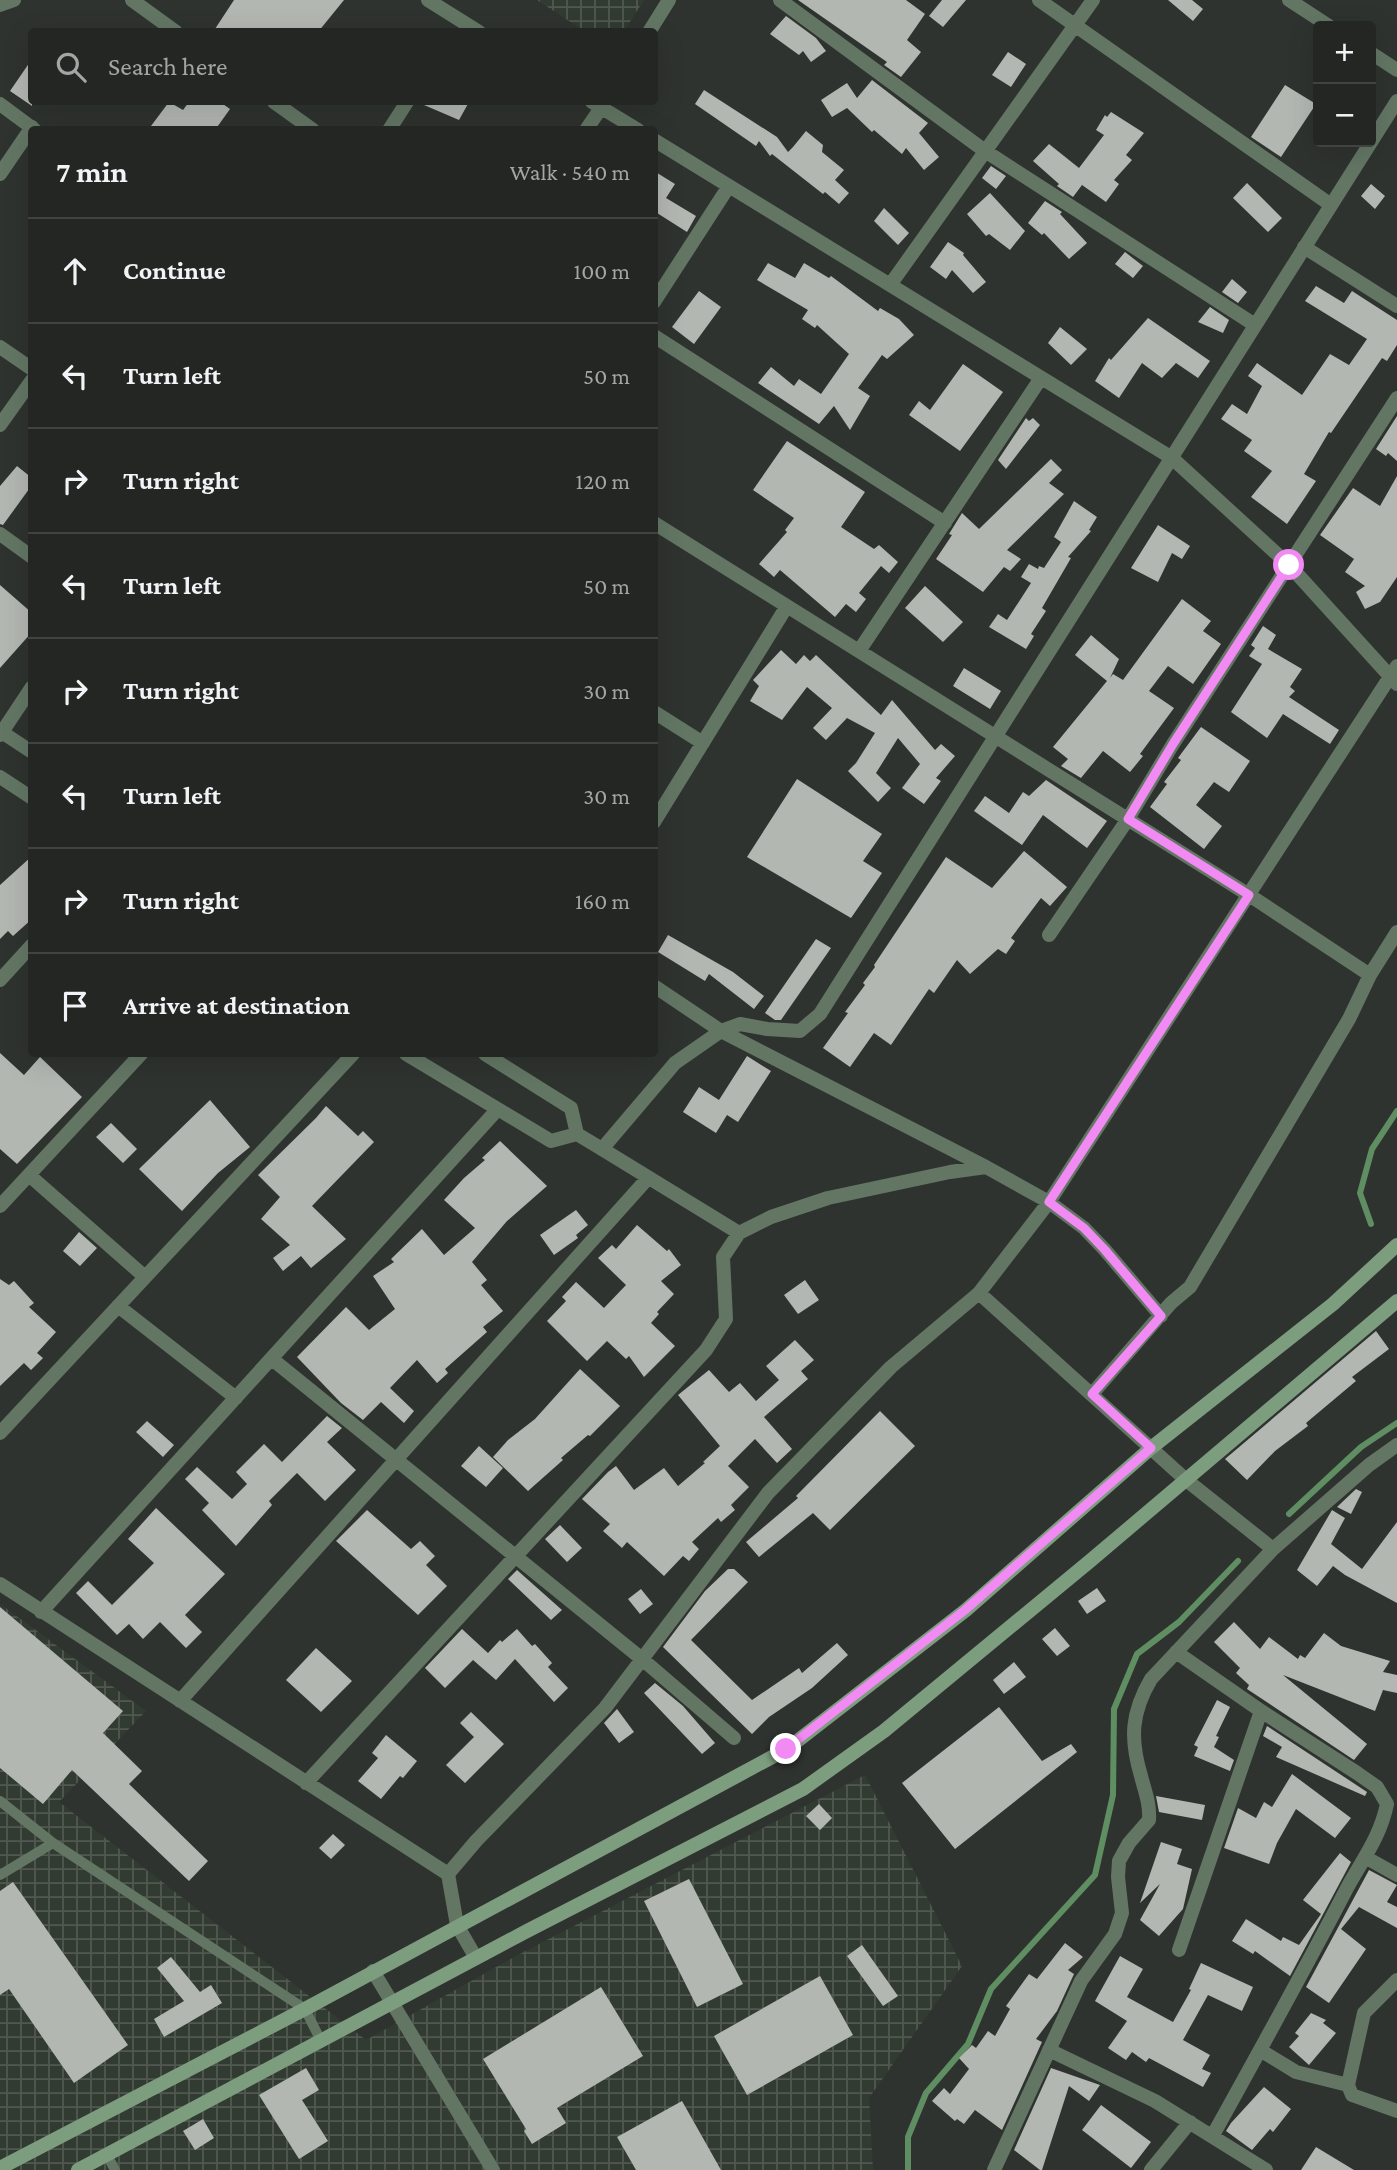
<!DOCTYPE html>
<meta charset="utf-8">
<style>
body{margin:0;font-family:"Crimson Pro",serif;background:#2b2e2b;color:#f1f3f6}
.controls{position:absolute;right:21px;top:21px;display:grid;overflow:hidden;border-radius:7px;box-shadow:0 7px 28px #0002}
.controls button{width:63px;height:63px;display:grid;place-items:center;padding:0;border:0;border-bottom:2px solid #404341;background:#232623;color:#f1f3f6;font:35px sans-serif}
.stop{position:absolute;width:21px;height:21px;margin:-16px;border:5px solid #f28af3;border-radius:50%;background:#fff}
.stop.end{background:#f28af3;border-color:#fff;box-shadow:0 2px 7px #0008}
.list{margin:0;padding:0;list-style:none}
h2{display:flex;justify-content:space-between;align-items:center;height:91px;margin:0;padding:0 28px;font-size:30px}
h2 small{font-size:23px;font-weight:400;color:#a3a5a6}
.list li{display:grid;grid-template-columns:46px 1fr auto;gap:21px;align-items:center;box-sizing:border-box;height:105px;padding:0 28px;border-top:2px solid #404341}
.list b{display:block;font-size:26px;white-space:nowrap}
.list em{font-size:23px;font-style:normal;color:#a3a5a6}
.icon{flex:none;width:38px;height:38px;fill:none;stroke:currentColor;stroke-width:2;stroke-linecap:round;stroke-linejoin:round}
.map{position:relative;flex:none;width:1397px;height:2170px;overflow:hidden}
.search{position:absolute;background:#232623;box-shadow:0 7px 28px #0002;left:28px;top:28px;width:630px;height:77px;display:flex;align-items:center;gap:18px;box-sizing:border-box;padding:0 24px;border-radius:7px;color:#a3a5a6;font-size:26px}
.panel{position:absolute;background:#232623;box-shadow:0 7px 28px #0002;left:28px;top:126px;width:630px;height:931px;border-radius:7px}
.map>svg:first-child{display:block}
.industrial{fill:url(#industrial-grid)}
.lines{fill:none;stroke-linecap:round;stroke-linejoin:round}
.stream{stroke:#608e63;stroke-width:6}
.building{fill:#b2b7b2}
.service{stroke:#637664;stroke-width:10}
.minor{stroke:#637664;stroke-width:14}
.tertiary{stroke:#637664;stroke-width:14}
.secondary{stroke:#7d9d7f;stroke-width:14}
.route{stroke:#f28af3;stroke-width:9}
</style>
<div class="map">
<svg width="1397" height="2170" viewBox="0 0 1397 2170">
<defs>
<pattern id="industrial-grid" width="8" height="8" patternUnits="userSpaceOnUse" patternTransform="scale(1.75)"><rect width="8" height="8" fill="#323b32"/><path d="M0 4h8M4 0v8" fill="none" stroke="#505850"/></pattern>
</defs>
<rect width="100%" height="100%" fill="#2f332f"/>
<!-- industrial -->
<path class="industrial" d="M537 0H644L624 31 586 32Z
M0 1604 146 1711 59 1802 366 2040 516 1956 865 1775 962 1966 869 2098 873 2170H0Z"/>
<g class="lines">
<!-- stream -->
<path class="stream" d="M1371 1224 1360 1193 1372 1149 1397 1111
M1289 1514 1361 1447 1397 1423
M908 2170V2137L926 2093 968 2044 991 1989 1095 1875 1113 1795 1114 1709 1137 1654 1179 1622 1238 1561"/>
</g>
<!-- building -->
<path class="building" d="M234 0H344L318 32H213Z
M798 0H906L925 14 907 40 921 52 901 77 884 65 887 62Z
M942 0H966L943 27 929 16Z
M1168 0H1192L1203 9 1193 21Z
M786 16 816 38 826 51 811 62 803 51 799 55 770 34Z
M1008 52 1026 64 1011 87 992 75Z
M32 59V106L10 91Z
M872 80 928 123 919 133 939 157 924 170 906 148 902 154 874 130 872 132 847 108 832 117 821 100 847 83 857 98Z
M1285 85 1316 104 1281 157 1251 137Z
M704 90 777 137 788 152 793 147 795 149 793 147 806 131 823 145 822 152 844 170 835 180 849 193 839 204 825 192 823 194 772 154 770 156 759 141 756 146 695 104Z
M169 102 183 110 189 102H220L230 109 215 130H148Z
M417 102H469L459 120Z
M1111 112 1144 133 1126 155 1132 160 1114 180 1119 184 1106 202 1082 185 1073 197 1057 186 1059 184 1033 161 1049 144 1079 168 1104 135 1096 130 1105 115 1107 117Z
M991 166 1006 176 996 189 982 178Z
M654 171 675 184 666 198 696 216 687 232 657 213 654 217Z
M1247 183 1282 218 1268 232 1233 198Z
M1371 184 1385 196 1375 209 1361 196Z
M990 193 1025 231 1010 250 989 234 986 236 967 214Z
M1045 201 1062 212 1060 214 1087 243 1069 259 1044 233 1042 235 1028 223Z
M884 208 909 233 898 245 874 221Z
M948 242 964 253 963 255 986 282 973 293 952 270 946 279 930 267Z
M1125 252 1143 266 1133 278 1115 264Z
M768 263 795 278 804 263 829 278 831 276 878 311 880 308 899 319 914 335 887 359 882 355 858 388 870 396 850 430 834 406 819 424 758 383 771 367 794 386 799 379 821 394 849 354 817 325 815 328 802 319 808 310 757 280Z
M1232 279 1247 292 1238 303 1222 292Z
M1316 286 1344 303 1352 291 1397 320V345L1387 361 1382 358 1331 433 1329 432 1304 474 1316 481 1287 524 1251 497 1272 471 1244 451 1252 440 1221 419 1232 404 1247 414 1262 386 1248 376 1257 363 1302 395 1330 354 1349 365 1367 339 1305 301Z
M699 291 721 307 694 344 672 327Z
M1210 307 1229 320 1223 333 1198 322Z
M1148 318 1210 361 1198 378 1176 363 1162 378 1142 363 1119 398 1095 381 1109 358 1111 360Z
M1060 327 1087 349 1071 365 1048 343Z
M963 364 1003 392 960 451 909 415 919 401 930 410Z
M1397 416V461L1388 453 1386 456 1376 449Z
M1026 418 1029 421 1033 418 1040 425 1006 469 998 460Z
M787 441 865 492 841 527 874 549 879 545 898 562 889 573 881 566 859 593 866 599 856 612 846 604 835 617 780 570 774 577 759 564 787 532 785 530 794 518 753 490Z
M1051 459 1062 470 1049 483 1064 494 1007 550 1021 559 1010 571 1004 567 983 592 936 559 952 535 949 534 962 513 979 529Z
M17 466 32 478V485L3 525 0 524V486Z
M1397 476V577L1380 602 1365 609 1356 592 1365 586 1345 572 1354 559 1320 535 1353 488 1380 506Z
M1074 501 1097 517 1089 530 1091 531 1068 557 1071 558 1042 608 1046 611 1031 634 1034 636 1026 649 989 627 998 614 1007 620 1031 583 1021 577 1029 564 1038 569 1039 566 1044 568 1061 542 1054 537Z
M1158 525 1190 546 1182 559 1172 553 1158 582 1131 568Z
M0 585 32 613V632L0 668Z
M925 586 963 622 943 642 905 608Z
M1182 599 1211 621 1203 631 1221 644 1193 684 1168 666 1149 691 1174 708 1140 754 1143 756 1130 772 1103 751 1081 778 1061 766 1068 759 1053 747 1107 681 1075 655 1091 635 1119 659 1110 678 1113 674 1123 680Z
M1263 626 1276 635 1268 649 1302 669 1290 687 1295 691 1289 697 1339 730 1330 744 1283 714 1267 738 1231 712 1262 664 1249 656 1255 648 1251 645Z
M781 650 796 664 804 655 810 661 816 655 881 715 892 700 935 750 941 744 955 756 936 778 941 781 924 804 902 788 920 764 898 738 876 773 891 788 878 802 848 771 856 763 875 733 847 718 826 740 813 728 832 708 807 687 782 720 750 701 759 686 753 680Z
M964 668 1001 691 990 709 953 686Z
M1201 727 1250 761 1229 792 1214 782 1196 805 1222 826 1204 849 1150 807 1167 784 1164 782 1181 760 1178 758Z
M797 779 882 834 863 861 882 873 851 918 747 857Z
M1046 780 1107 821 1087 848 1043 815 1022 845 974 811 985 796 1009 813 1023 792 1029 796Z
M1024 851 1067 887 1050 906 1041 898 1011 938 1015 941 1006 954 998 949 970 974 957 960 934 993 929 989 891 1045 874 1033 850 1067 823 1048 848 1013 845 1012 865 985 863 983 875 967 874 965 946 857 992 888Z
M32 856V919L13 936 8 931 0 939V885Z
M668 935 733 972 764 996 754 1009 709 974 705 981 658 952Z
M816 939 831 948 781 1020H775L765 1013Z
M0 1053 24 1075 40 1057 82 1097 17 1164 0 1149Z
M747 1056 771 1071 738 1122 727 1115 716 1133 683 1112 699 1087 719 1100Z
M210 1100 250 1147 218 1173 182 1211 139 1169Z
M326 1106 358 1136 363 1131 374 1142 312 1206 346 1239 311 1268 301 1256 283 1271 273 1258 290 1245 261 1219 280 1197 258 1175 316 1118Z
M111 1123 137 1149 123 1163 96 1137Z
M500 1141 547 1186 507 1221 472 1262 487 1280 481 1285 503 1311 483 1327 487 1332 445 1369 448 1373 437 1383 417 1360 390 1388 414 1411 404 1423 381 1402 363 1420 341 1403 297 1357 346 1307 369 1330 395 1309 373 1276 394 1262 391 1259 422 1229 444 1255 475 1228 444 1200 464 1178 485 1160 482 1158Z
M576 1210 588 1225 576 1235 578 1238 554 1255 540 1235Z
M637 1225 667 1251 669 1249 681 1265 661 1281 674 1294 657 1312 659 1314 651 1323 675 1346 644 1377 629 1356 626 1359 607 1341 587 1361 547 1321 566 1301 562 1297 576 1282 604 1308 626 1285 598 1258 612 1245 616 1249Z
M79 1232 97 1248 80 1266 63 1251Z
M0 1279 9 1285 14 1281 34 1303 29 1307 56 1332 37 1353 43 1358 31 1370 24 1363 0 1386Z
M805 1280 819 1300 798 1314 784 1295Z
M1376 1331 1389 1349 1352 1377 1356 1381 1306 1423 1308 1426 1275 1451 1247 1480 1225 1459Z
M795 1340 814 1360 801 1371 808 1379 764 1417 792 1449 777 1463 755 1439 728 1466 749 1487 731 1505 735 1510 721 1522 718 1518 692 1542 699 1549 689 1561 683 1556 664 1576 627 1542 622 1548 603 1531 610 1524 582 1499 608 1472 616 1466 634 1490 664 1468 678 1486 705 1463 703 1462 720 1446 678 1395 709 1370 729 1392 740 1383 756 1401 779 1380 766 1366Z
M580 1369 620 1406 590 1436 588 1435 561 1458 563 1460 528 1491 493 1457 508 1440 535 1419Z
M880 1411 915 1446 830 1530 813 1513 759 1557 746 1542 798 1498 796 1496Z
M327 1416 342 1428 327 1442 356 1470 325 1501 297 1473 269 1501 272 1505 236 1546 202 1510 209 1503 185 1479 197 1467 232 1499 247 1484 236 1472 264 1444 282 1462Z
M147 1421 174 1445 163 1457 136 1432Z
M479 1446 503 1468 486 1487 461 1466Z
M1356 1489 1362 1492 1351 1514 1337 1507Z
M156 1508 225 1574 185 1615 202 1632 186 1648 160 1622 143 1639 129 1624 117 1635 76 1593 88 1581 112 1605 154 1563 128 1539Z
M367 1510 411 1549 420 1541 435 1556 426 1565 447 1586 418 1615 336 1541Z
M1332 1510 1345 1518 1331 1544 1362 1569 1397 1522V1603L1345 1575 1333 1566 1317 1586 1297 1570Z
M560 1525 582 1548 567 1562 545 1539Z
M728 1569H734L748 1582 691 1640 752 1700 799 1668 802 1673 837 1643 848 1655 812 1688 769 1717 752 1734 663 1647 705 1591Z
M517 1570 562 1610 551 1620 508 1579Z
M1097 1588 1106 1601 1087 1614 1078 1601Z
M641 1589 653 1604 640 1614 628 1599Z
M0 1607 123 1711 103 1733 142 1771 129 1784 208 1861 189 1881 72 1770 43 1804 0 1768Z
M1234 1622 1260 1649 1269 1637 1298 1659 1300 1655 1305 1658 1324 1633 1341 1646 1390 1661 1383 1672 1397 1675V1693L1383 1690 1375 1711 1283 1675 1367 1744 1354 1760 1247 1689 1249 1685 1236 1673 1240 1668 1214 1642Z
M1055 1628 1070 1646 1057 1656 1042 1639Z
M462 1629 488 1653 500 1640 502 1642 517 1629 532 1646 535 1644 552 1663 548 1667 568 1688 554 1702 515 1659 496 1680 473 1660 445 1688 425 1668Z
M316 1648 352 1681 321 1712 286 1680Z
M1014 1662 1026 1677 1004 1694 993 1680Z
M655 1683 683 1706 715 1743 702 1754 644 1693Z
M1217 1700 1230 1707 1216 1736 1219 1737 1214 1747 1234 1760 1230 1771 1194 1756 1198 1747 1194 1745Z
M999 1707 1042 1761 1071 1744 1077 1752 955 1849 902 1783Z
M617 1709 634 1732 619 1743 604 1723Z
M471 1712 504 1744 465 1783 446 1765 474 1737 460 1723Z
M1267 1726 1367 1792 1365 1796 1276 1757 1282 1747 1263 1736Z
M386 1735 417 1761 403 1778 400 1776 381 1799 358 1781 378 1758 372 1753Z
M1292 1774 1351 1818 1335 1838 1296 1809 1277 1843 1269 1864 1224 1848 1238 1808 1256 1818 1264 1802 1272 1807Z
M1156 1796 1205 1805 1202 1820 1159 1812Z
M819 1804 832 1818 820 1830 806 1816Z
M333 1834 345 1845 331 1859 319 1848Z
M1161 1842 1182 1849 1177 1864 1192 1869 1183 1909 1159 1936 1140 1920 1160 1884 1140 1903Z
M1340 1853 1351 1862 1290 1976 1255 1951 1253 1954 1232 1941 1246 1919 1281 1941 1283 1937 1299 1945 1321 1914 1303 1900Z
M1369 1870 1397 1885 1387 1902 1397 1907V1928L1359 1907 1341 1929 1366 1949 1329 2003 1306 1987Z
M689 1879 743 1984 697 2007 644 1901Z
M13 1882 128 2045 74 2083 9 1989 0 1995V1891Z
M1065 1943 1083 1957 1068 1970 1074 1974 1057 2011 1036 2039 1042 2042 1002 2130 975 2110 964 2124 957 2119 955 2121 932 2101 944 2088 950 2094 969 2069 959 2058 972 2045 976 2048 988 2031 995 2036 1010 2009 1006 2006 1029 1974 1037 1979Z
M862 1945 898 1996 883 2006 847 1956Z
M1120 1956 1143 1969 1127 1997 1173 2022 1191 1990 1189 1989 1201 1963 1253 1987 1242 2011 1208 1995 1183 2040 1210 2055 1202 2069 1211 2073 1203 2087 1149 2058 1146 2062 1132 2052 1126 2060 1108 2048 1127 2021 1095 2001Z
M171 1957 200 1992 211 1985 222 2003 164 2037 154 2019 184 2001 157 1968Z
M820 1976 853 2035 747 2095 714 2036Z
M601 1987 643 2056 557 2108 566 2123 532 2144 524 2131 526 2129 483 2059Z
M1311 2013 1326 2020 1323 2023 1336 2033 1309 2065 1289 2047 1299 2036 1295 2033Z
M306 2068 319 2090 302 2100 328 2141 299 2159 259 2095Z
M1051 2068 1100 2085 1089 2101 1069 2086 1042 2170H1040L1014 2150Z
M1264 2087 1291 2109 1273 2132 1270 2129 1252 2150 1226 2131 1231 2123Z
M682 2101 721 2170H636L617 2137Z
M1101 2105 1151 2142 1131 2168 1082 2130Z
M203 2119 214 2138 195 2150 183 2131Z
M1316 2147 1354 2170H1301Z"/>
<g class="lines">
<!-- service -->
<path class="service" d="M0 1801 53 1843 305 2009 321 2041
M0 1875 53 1843
M107 2155 115 2170"/>
<!-- minor -->
<path class="minor" d="M132 0 176 32
M428 0 479 32
M780 0 985 151 1255 325
M1039 0 1331 205
M1289 0 1329 26
M0 5 14 0
M649 32 669 0
M1371 53 1397 70
M274 102 313 130
M592 102 638 130
M0 104 35 130
M389 130 407 102
M586 130 605 102
M654 140 1172 458 1289 565 1397 684
M0 174 32 127
M1304 247 1397 306
M890 285 1093 0
M654 302 729 186
M654 336 945 523
M0 347 32 369
M0 425 32 380
M654 523 1249 895 1370 975
M0 534 32 557
M859 651 1041 378
M654 712 703 743
M0 735 32 687
M654 822 787 606
M1049 935 1128 819 1173 744 1397 398
M0 980 32 945
M654 986 721 1031 986 1167 1049 1202 1084 1228 1105 1250 1161 1316
M602 1149 739 1233
M29 1175 145 1277
M0 1206 141 1054
M979 1293 1185 1479 1273 1549
M118 1306 236 1398
M272 1359 642 1659 734 1738
M1092 1394 1171 1303 1190 1287 1349 1019 1370 975 1397 932
M0 1433 353 1054
M0 1584 448 1874 457 1925 476 1958
M41 1612 497 1110
M1176 1652 1261 1711 1357 1773 1377 1787 1387 1804C1380 1838 1362 1860 1346 1890 1303 1973 1258 2054 1213 2135
M180 1701 648 1178
M306 1783 706 1350 726 1319 723 1257 739 1233 771 1217 828 1198 950 1172 986 1167
M1365 1857 1397 1875
M448 1874 476 1841 605 1708 768 1493 891 1367 979 1293 1049 1202 1397 666
M1179 1950 1261 1711
M373 1971 493 2170
M1397 1980 1364 2013 1348 2085 1352 2095 1397 2111
M1049 2050 1155 2101 1266 2170
M1260 2050 1296 2072 1348 2085
M994 2170 1081 1981 1115 1934 1122 1913 1118 1877 1119 1861 1129 1843 1149 1820C1150 1803 1145 1792 1141 1776 1130 1739 1131 1713 1151 1679L1273 1549 1369 1465 1397 1445
M1151 2170 1190 2122"/>
<!-- tertiary -->
<path class="tertiary" d="M0 731 32 752
M0 777 32 798
M406 1054 551 1141 577 1134
M485 1054 571 1108 577 1134 602 1149 675 1063 721 1031 740 1024 767 1029 800 1031 820 1014 1397 101"/>
<!-- secondary -->
<path class="secondary" d="M0 2168 305 2009 787 1749 966 1610 1151 1448 1333 1304 1397 1245
M78 2170 527 1931 803 1789 884 1731 1090 1561 1397 1301"/>
</g>
<g class="lines">
<!-- route -->
<path class="route" d="M786 1749 965 1610 1151 1448 1092 1394 1161 1316 1105 1250 1084 1228 1049 1202 1249 895 1128 819 1173 744 1289 565"/>
</g>
</svg>
<div class="controls">
<button>+</button>
<button>−</button>
</div>
<div class="stop" style="left:1289px;top:565px"></div>
<div class="stop end" style="left:786px;top:1749px"></div>
<div class="search"><svg class="icon" aria-label="search" viewBox="0 0 24 24"><circle cx="10" cy="10" r="6"/><path d="M15 15l6 6"/></svg>Search here</div>
<section class="panel">
<h2>7 min<small>Walk · 540 m</small></h2>
<ul class="list">
<li><svg class="icon" aria-label="ahead" viewBox="0 0 24 24"><path d="M12 20V5M6 11l6-6 6 6"/></svg><div><b>Continue</b></div><em>100 m</em></li>
<li><svg class="icon" aria-label="left" viewBox="0 0 24 24"><path d="M17 20v-9H6M10 6l-5 5 5 5"/></svg><div><b>Turn left</b></div><em>50 m</em></li>
<li><svg class="icon" aria-label="right" viewBox="0 0 24 24"><path d="M7 20v-9h11M14 6l5 5-5 5"/></svg><div><b>Turn right</b></div><em>120 m</em></li>
<li><svg class="icon" aria-label="left" viewBox="0 0 24 24"><path d="M17 20v-9H6M10 6l-5 5 5 5"/></svg><div><b>Turn left</b></div><em>50 m</em></li>
<li><svg class="icon" aria-label="right" viewBox="0 0 24 24"><path d="M7 20v-9h11M14 6l5 5-5 5"/></svg><div><b>Turn right</b></div><em>30 m</em></li>
<li><svg class="icon" aria-label="left" viewBox="0 0 24 24"><path d="M17 20v-9H6M10 6l-5 5 5 5"/></svg><div><b>Turn left</b></div><em>30 m</em></li>
<li><svg class="icon" aria-label="right" viewBox="0 0 24 24"><path d="M7 20v-9h11M14 6l5 5-5 5"/></svg><div><b>Turn right</b></div><em>160 m</em></li>
<li><svg class="icon" aria-label="arrive" viewBox="0 0 24 24"><path d="M6 21V4h12l-3 4 3 4H6"/></svg><div><b>Arrive at destination</b></div></li>
</ul>
</section>
</div>
